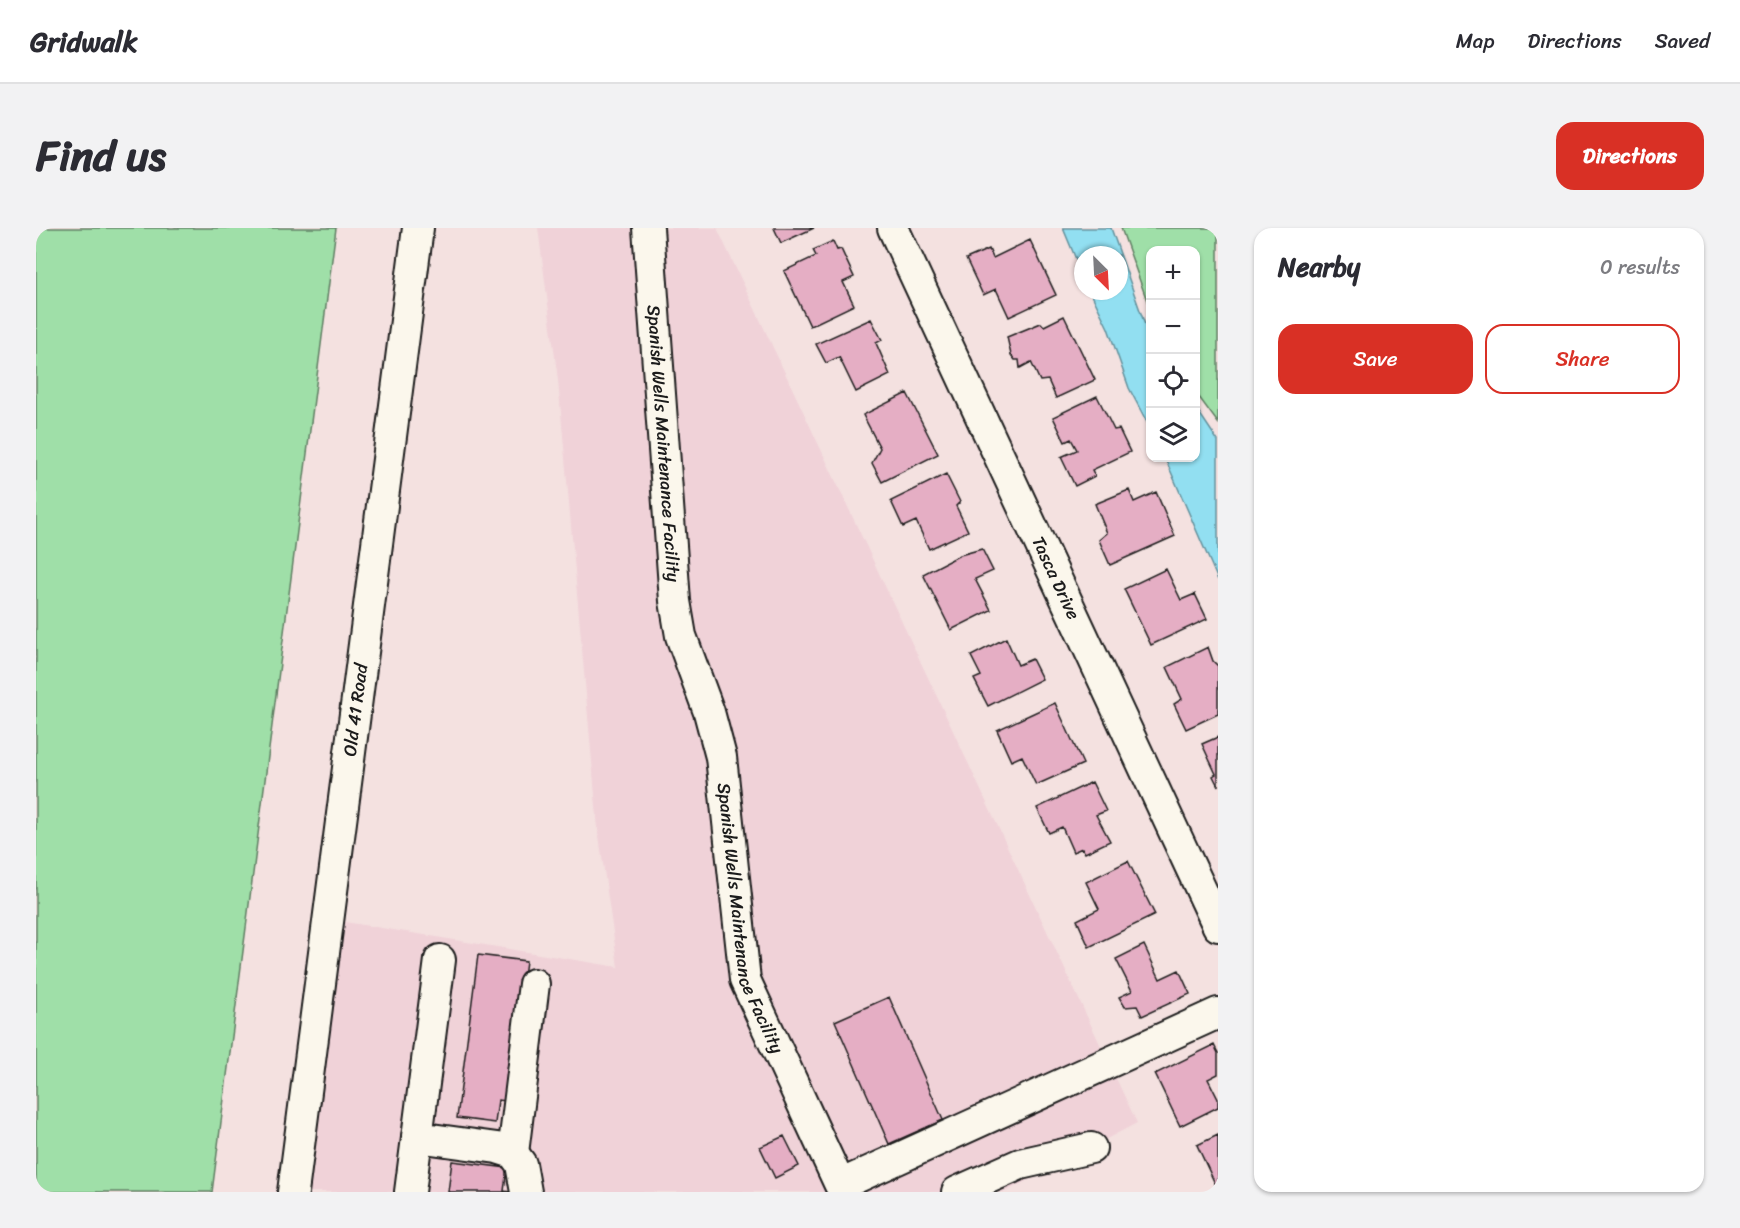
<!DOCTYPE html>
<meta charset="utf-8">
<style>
body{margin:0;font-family:Sriracha,sans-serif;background:#f2f2f3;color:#2b2b33}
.controls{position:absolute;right:18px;top:18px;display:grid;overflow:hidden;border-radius:12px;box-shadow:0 2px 4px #0004}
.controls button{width:54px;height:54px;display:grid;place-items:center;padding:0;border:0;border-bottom:2px solid #e1e1e2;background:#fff;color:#2b2b33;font:30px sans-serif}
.compass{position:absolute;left:1038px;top:18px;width:54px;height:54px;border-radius:50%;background:#fff;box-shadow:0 2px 4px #0004;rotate:156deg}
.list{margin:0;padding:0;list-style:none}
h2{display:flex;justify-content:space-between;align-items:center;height:78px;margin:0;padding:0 24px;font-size:26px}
h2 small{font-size:20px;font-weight:400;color:#7c7c81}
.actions{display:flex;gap:12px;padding:18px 24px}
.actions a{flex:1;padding:14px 0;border:2px solid #d93025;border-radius:18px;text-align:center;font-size:21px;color:#d93025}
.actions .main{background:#d93025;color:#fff}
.icon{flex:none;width:33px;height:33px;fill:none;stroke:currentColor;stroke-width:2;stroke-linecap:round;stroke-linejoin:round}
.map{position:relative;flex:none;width:1182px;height:964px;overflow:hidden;border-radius:18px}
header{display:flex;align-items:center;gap:36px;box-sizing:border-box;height:84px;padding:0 30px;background:#fff;border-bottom:2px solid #e1e1e2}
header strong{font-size:28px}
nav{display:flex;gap:33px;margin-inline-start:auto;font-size:21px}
.intro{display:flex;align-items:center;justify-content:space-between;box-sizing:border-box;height:144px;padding:0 36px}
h1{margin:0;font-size:42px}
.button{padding:15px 27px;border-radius:18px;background:#d93025;color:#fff;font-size:21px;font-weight:700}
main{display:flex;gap:36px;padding:0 36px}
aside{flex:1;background:#fff;border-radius:18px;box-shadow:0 2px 4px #0004}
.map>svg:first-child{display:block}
.built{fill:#f0d2d8}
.green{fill:#9fdfa8;stroke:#5e7e62;stroke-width:1.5}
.water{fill:#92dff1;stroke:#63919c;stroke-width:1.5}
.building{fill:#e5aec4;stroke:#1c1c1c;stroke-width:1.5}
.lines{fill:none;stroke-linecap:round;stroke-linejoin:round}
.minor-casing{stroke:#1c1c1c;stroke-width:34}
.minor{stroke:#fbf7ec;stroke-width:30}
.labels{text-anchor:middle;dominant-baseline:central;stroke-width:4.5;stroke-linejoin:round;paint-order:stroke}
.street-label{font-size:18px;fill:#1c1c1c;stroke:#fbf7ec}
</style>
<header>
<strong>Gridwalk</strong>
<nav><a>Map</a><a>Directions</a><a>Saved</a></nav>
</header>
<div class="intro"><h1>Find us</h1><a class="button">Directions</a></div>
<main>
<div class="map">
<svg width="1182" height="964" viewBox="0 0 1182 964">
<rect width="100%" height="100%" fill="#f4e1e0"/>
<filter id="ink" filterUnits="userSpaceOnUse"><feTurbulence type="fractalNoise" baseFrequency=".0167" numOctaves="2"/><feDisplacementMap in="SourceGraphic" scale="12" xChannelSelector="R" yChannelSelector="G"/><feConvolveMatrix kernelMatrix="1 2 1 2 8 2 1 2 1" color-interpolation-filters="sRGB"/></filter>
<g filter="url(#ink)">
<!-- built -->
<path class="built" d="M502 0H681L1101 895 969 964H268L303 693 582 739 562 601 522 152Z"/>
<!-- green -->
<path class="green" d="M0 0H300L176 964H0Z
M1085 0H1182V195L1160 165V22H1114V81Z"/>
<!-- water -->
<path class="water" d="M1027 0H1075L1114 111V200L1093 160 1072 100 1054 63H1083V27H1047V48Z
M1160 180 1182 213V352L1129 230H1160Z"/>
<!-- building -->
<path class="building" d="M738 0H778L745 15Z
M994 12 1020 67 973 89 960 61 947 67 930 31 953 21 957 30Z
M797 13 801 22 805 21 818 49 807 54 818 77 774 98 748 43 780 28 777 22Z
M1028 88 1059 152 1020 170 1012 152 1004 153 995 134 984 140 983 132H979L975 127 971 109 1005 95 1008 98Z
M835 91 846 112 840 115 854 147 820 164 803 129 790 135 780 116Z
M871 165 902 226 846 254 836 235 844 220 827 187Z
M1061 168 1078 202 1083 201 1094 224 1056 242 1059 248 1039 258 1025 229 1041 222 1035 211 1029 214 1017 189Z
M910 246 924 274 920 278 932 303 893 321 880 293 867 299 855 273Z
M1093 262 1098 274 1120 264 1139 308 1074 337 1063 312 1071 305 1059 276Z
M946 321 957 343 939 351 955 382 915 402 887 346 924 327Z
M1130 341 1145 372 1159 366 1171 391 1115 417 1088 361Z
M970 410 982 437 996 431 1006 451 952 478 938 451 945 448 935 428Z
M1172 419 1177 433 1182 438V486L1150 501 1138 476 1146 471 1131 439Z
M1019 475 1047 536 1000 557 986 528 975 533 961 502Z
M1182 509V558L1177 548 1180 546 1166 516Z
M1056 554 1070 583 1060 587 1074 613 1049 625 1046 620 1037 624 1026 599 1013 605 1001 580Z
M1092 633 1119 687 1053 719 1041 692 1063 681 1050 654Z
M1108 717 1124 751 1143 742 1154 766 1106 788 1101 778 1089 779 1083 769 1096 763 1080 731Z
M442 727 490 733 471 873 462 872 459 895 421 890Z
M853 769 907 892 853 916 799 793Z
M1178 817 1182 825V846L1172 851 1182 871V879L1144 898 1119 846Z
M1182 907V962L1161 917Z
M748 908 763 938 739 950 724 919Z
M416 933 471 940 468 963 474 964H412Z"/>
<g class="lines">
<!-- minor casing -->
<g class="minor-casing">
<g id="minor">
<path id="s1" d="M612 0 639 373 645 408 673 484 685 529 709 752 804 957 1182 785"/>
<path id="s2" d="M857 0 1182 698"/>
<path d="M381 909 461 920 477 925 485 936 490 964"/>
<path d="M477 925 498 756"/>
<path id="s3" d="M257 964 382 0"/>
<path d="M374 964 404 732"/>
<path d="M921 964 984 936 1055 920"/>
</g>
</g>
<!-- minor -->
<use href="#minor" class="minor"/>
</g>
</g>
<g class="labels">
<!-- street labels -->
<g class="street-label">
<text stroke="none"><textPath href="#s1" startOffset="216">Spanish Wells Maintenance Facility</textPath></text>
<text stroke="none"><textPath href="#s2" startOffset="386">Tasca Drive</textPath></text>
<text stroke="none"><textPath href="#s3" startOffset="486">Old 41 Road</textPath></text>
<text stroke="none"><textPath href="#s1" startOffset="702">Spanish Wells Maintenance Facility</textPath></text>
</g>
</g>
</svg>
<div class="controls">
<button>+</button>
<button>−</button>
<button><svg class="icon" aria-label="locate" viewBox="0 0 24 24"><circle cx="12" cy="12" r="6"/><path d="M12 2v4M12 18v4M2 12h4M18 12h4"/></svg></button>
<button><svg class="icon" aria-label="layers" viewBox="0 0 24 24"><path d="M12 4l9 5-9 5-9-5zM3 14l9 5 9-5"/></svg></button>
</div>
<svg class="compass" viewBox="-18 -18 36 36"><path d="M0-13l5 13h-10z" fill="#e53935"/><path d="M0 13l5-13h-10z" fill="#7c7c81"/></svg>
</div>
<aside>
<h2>Nearby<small>0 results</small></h2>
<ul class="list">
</ul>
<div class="actions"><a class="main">Save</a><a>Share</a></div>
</aside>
</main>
